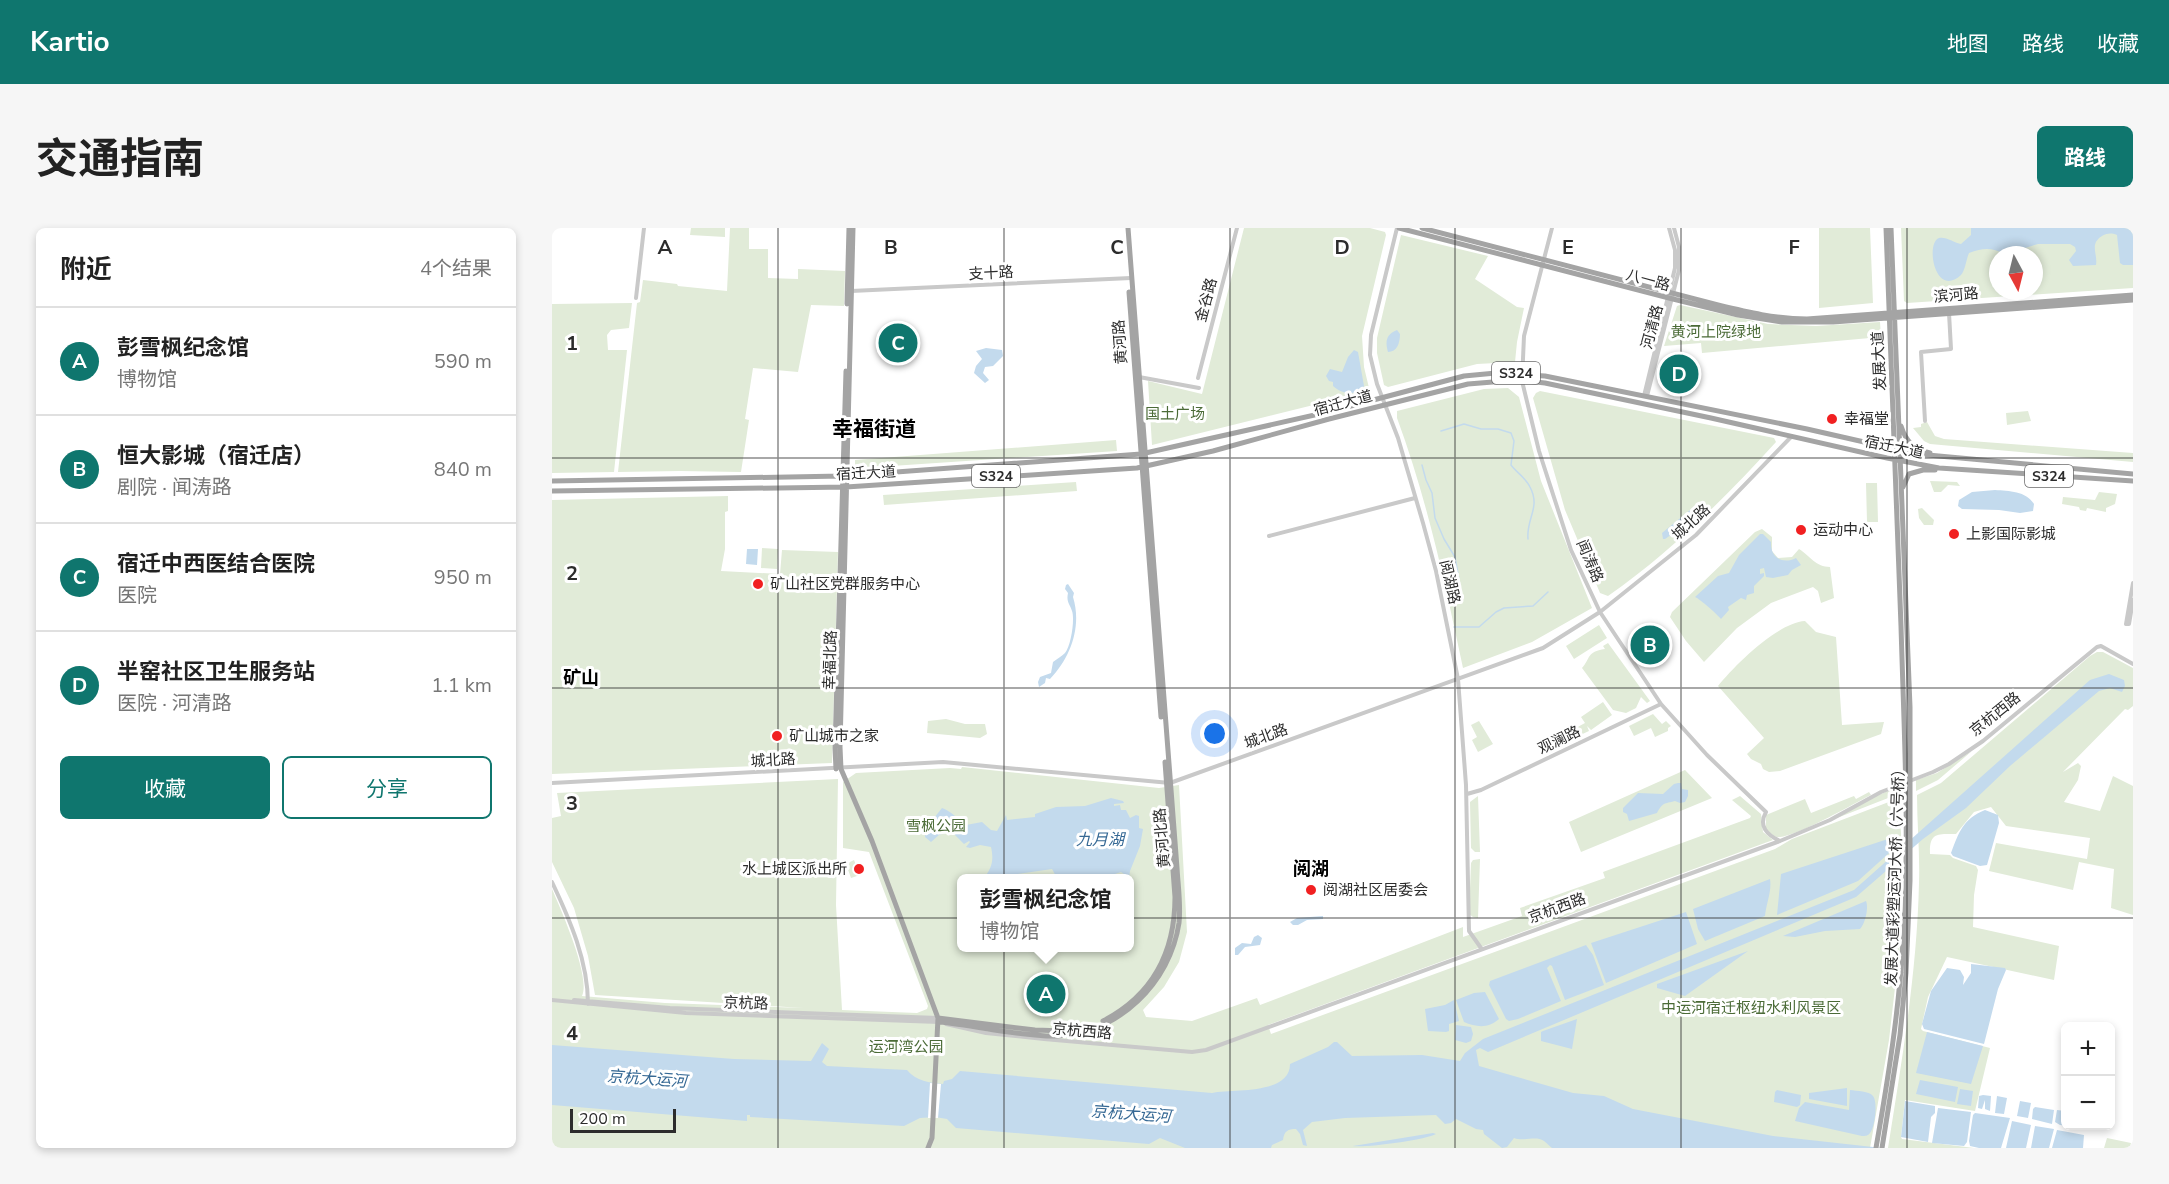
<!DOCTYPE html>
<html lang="zh">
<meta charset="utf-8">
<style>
body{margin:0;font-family:"Nunito Sans","Noto Sans SC",sans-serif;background:#f6f6f6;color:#222}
.controls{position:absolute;right:18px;bottom:18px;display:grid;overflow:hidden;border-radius:9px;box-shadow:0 3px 9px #0003}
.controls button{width:54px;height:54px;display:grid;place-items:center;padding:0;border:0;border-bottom:2px solid #e0e0e0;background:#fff;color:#222;font:30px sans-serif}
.compass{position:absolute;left:1437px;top:18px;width:54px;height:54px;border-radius:50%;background:#fff;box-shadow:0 3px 9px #0003;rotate:173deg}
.scale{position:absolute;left:18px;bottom:15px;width:106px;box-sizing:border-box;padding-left:6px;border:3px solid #2c2c2c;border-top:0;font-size:16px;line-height:21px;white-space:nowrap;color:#2c2c2c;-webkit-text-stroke:4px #fff;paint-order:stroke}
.you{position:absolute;left:663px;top:506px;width:21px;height:21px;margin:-15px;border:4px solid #fff;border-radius:50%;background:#1a73e8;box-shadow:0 0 0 9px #1a73e833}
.badge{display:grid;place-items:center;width:39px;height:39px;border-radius:50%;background:#0f766e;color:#fff;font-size:20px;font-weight:700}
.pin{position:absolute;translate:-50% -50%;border:3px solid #fff;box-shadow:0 2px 6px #0006}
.popup{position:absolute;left:405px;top:646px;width:177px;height:78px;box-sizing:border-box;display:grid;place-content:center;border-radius:9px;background:#fff;filter:drop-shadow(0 2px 4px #0005);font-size:20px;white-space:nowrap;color:#767676}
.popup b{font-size:22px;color:#222}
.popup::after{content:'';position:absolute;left:50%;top:100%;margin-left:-12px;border:12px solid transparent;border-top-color:#fff}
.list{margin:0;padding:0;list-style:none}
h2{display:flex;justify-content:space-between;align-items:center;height:78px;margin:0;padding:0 24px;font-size:26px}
h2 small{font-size:20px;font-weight:400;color:#767676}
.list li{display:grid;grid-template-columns:39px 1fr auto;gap:18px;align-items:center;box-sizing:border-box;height:108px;padding:0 24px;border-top:2px solid #e0e0e0}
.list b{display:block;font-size:22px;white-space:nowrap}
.list p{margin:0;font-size:20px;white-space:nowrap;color:#767676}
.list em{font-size:20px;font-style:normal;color:#767676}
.actions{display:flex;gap:12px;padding:18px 24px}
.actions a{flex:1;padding:14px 0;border:2px solid #0f766e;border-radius:9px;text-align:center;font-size:21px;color:#0f766e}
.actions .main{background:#0f766e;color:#fff}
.map{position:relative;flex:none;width:1581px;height:920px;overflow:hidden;border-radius:9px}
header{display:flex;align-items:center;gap:36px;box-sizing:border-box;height:84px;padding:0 30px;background:#0f766e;color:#fff}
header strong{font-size:28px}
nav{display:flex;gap:33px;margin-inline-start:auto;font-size:21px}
.intro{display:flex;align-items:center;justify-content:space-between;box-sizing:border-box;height:144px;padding:0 36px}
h1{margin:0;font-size:42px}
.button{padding:15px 27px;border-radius:9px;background:#0f766e;color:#fff;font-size:21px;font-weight:700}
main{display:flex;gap:36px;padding:0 36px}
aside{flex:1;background:#fff;border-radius:9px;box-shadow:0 3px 9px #0003}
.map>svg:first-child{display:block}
.green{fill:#e1ebd8;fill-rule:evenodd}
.water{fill:#c3daed}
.pier{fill:#fff}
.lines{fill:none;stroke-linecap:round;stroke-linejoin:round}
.stream{stroke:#c3daed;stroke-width:1.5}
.minor{stroke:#c9c9c9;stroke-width:4}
.major{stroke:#a4a4a4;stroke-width:5}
.grid{fill:none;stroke:#2c2c2c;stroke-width:1.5;stroke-opacity:0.55}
.poi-dot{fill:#f12021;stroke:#fff;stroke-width:2}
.labels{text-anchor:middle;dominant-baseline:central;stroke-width:6;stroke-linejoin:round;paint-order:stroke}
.shield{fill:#fff;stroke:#6b6b6b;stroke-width:1.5}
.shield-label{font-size:14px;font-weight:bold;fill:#2c2c2c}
.street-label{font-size:15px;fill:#2c2c2c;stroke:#fff}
.park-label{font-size:15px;fill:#4b6b37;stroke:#fff}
.poi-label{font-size:15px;fill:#2c2c2c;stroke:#fff;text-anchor:start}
.water-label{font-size:16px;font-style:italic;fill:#356894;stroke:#fff}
.quarter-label{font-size:18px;font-weight:bold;fill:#000;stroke:#fff}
.district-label{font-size:21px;font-weight:bold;fill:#000;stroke:#fff}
.grid-label{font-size:20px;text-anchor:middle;font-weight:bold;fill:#2c2c2c;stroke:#fff;stroke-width:6;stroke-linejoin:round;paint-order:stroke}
</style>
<header>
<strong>Kartio</strong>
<nav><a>地图</a><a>路线</a><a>收藏</a></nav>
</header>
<div class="intro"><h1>交通指南</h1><a class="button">路线</a></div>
<main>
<aside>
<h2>附近<small>4个结果</small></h2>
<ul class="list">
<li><span class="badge">A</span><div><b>彭雪枫纪念馆</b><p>博物馆</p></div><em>590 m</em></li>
<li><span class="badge">B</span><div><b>恒大影城（宿迁店）</b><p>剧院 · 闻涛路</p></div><em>840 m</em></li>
<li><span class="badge">C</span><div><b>宿迁中西医结合医院</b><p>医院</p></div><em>950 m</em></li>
<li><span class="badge">D</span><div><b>半窑社区卫生服务站</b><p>医院 · 河清路</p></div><em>1.1 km</em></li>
</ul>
<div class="actions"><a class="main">收藏</a><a>分享</a></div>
</aside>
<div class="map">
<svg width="1581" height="920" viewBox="0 0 1581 920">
<rect width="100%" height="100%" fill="#fff"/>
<!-- green -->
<path class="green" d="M139 0H173V9L138 7Z
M178 0H197V21H216V50L246 51V41L293 43 292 78 259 77 246 144 201 140 193 191 197 192 189 244 128 243 66 244 85 75 88 74 91 52 125 56 126 58 175 63Z
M692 0H818L833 4 834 7 810 108 812 139 817 160 814 164 600 217 596 153 650 166Z
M1267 0H1318L1321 75 1267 80Z
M1349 0H1581V60L1355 75 1352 73ZM1446 27H1482V63H1446Z
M849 7 936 28 923 51 965 79 972 80 965 114 963 134 925 136 836 159 832 157 825 125V110Z
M80 75 77 100 59 102 55 107 56 122H75L62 244 0 245V76Z
M1128 77 1216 96 1264 98 1328 94 1329 109 1150 125 1149 115 1112 118 1125 78Z
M956 160 967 169 989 253 1040 380 980 414 911 440C893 355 875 271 845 190V183L932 161Z
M988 163 1222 210 1224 214C1172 271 1119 324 1056 368L1048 365 1013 282 981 170 984 165Z
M1476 183 1479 193 1455 197 1454 185Z
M1375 194 1383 208 1392 211 1581 225V234L1378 216 1372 213 1361 200 1369 199V196Z
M564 212 565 223 310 240 303 239V232Z
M1378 253 1405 254 1408 258 1396 257 1389 264H1382Z
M524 254 525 263 332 277 331 267Z
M1314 255H1325L1326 294H1315Z
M1547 264 1565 266 1563 276 1554 280V284L1535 280 1534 283 1528 282 1527 279 1510 276 1511 269 1543 272Z
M176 268V283L173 284V321L169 343 228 346 230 322 286 324 280 535 0 546V272Z
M1370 280 1382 292 1381 297H1372L1367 290 1366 281Z
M1210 301 1220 309V323L1226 330 1240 329 1247 321C1258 328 1264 339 1278 339L1282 370 1269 375 1266 363 1261 359 1219 375 1185 400 1152 434 1134 413 1118 389 1120 384 1203 304Z
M210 320 226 321 225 341 209 340Z
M1253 393 1264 404 1284 409 1290 497 1332 494 1329 506 1228 543 1217 544 1211 541 1209 536 1199 531 1195 526 1212 510 1166 458C1183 437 1225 395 1253 393Z
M1047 397 1055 410 1022 431 1014 418Z
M1056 415 1098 473 1095 475 1089 469 1084 480 1074 485 1061 482 1030 440C1039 430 1034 424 1053 421L1051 418Z
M1545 424H1551L1581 440V478L1576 482 1573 481 1511 544 1526 535 1529 538 1526 552 1512 574 1548 583 1561 548 1581 558V687L1559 680 1562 641 1527 634 1521 662 1437 643 1444 615 1535 631 1538 610 1454 598 1439 579 1422 584 1404 606C1386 606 1377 604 1378 626L1398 627 1401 630 1424 638 1426 642 1422 667 1421 699 1507 718 1502 752 1395 729 1376 769 1369 801 1371 803 1438 820 1423 883 1353 872 1349 909 1350 911 1422 920H1336C1350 832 1365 744 1367 655 1368 626 1365 596 1365 567L1389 555 1538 428Z
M1051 474 1060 487 1039 502 1035 498 1037 503 1024 509 1020 502 1033 495 1029 489Z
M1101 486 1110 496 1114 493 1119 498 1116 500V503L1103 509 1099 500 1082 508 1077 498Z
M394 491 413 496H433L435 506 428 510 375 505 376 493Z
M927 493 941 516 926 524 920 512 925 509 919 497Z
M1420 523 1386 552 1364 563V552L1385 545Z
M410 539 607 560 627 557 635 704 627 734 612 759 591 782 594 789 640 793 705 770 708 777 911 699V709L970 688 968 680 1053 650 1051 644 1198 590 1199 588 1180 572 1188 568 1209 586 1211 604 1221 612 716 797 719 806 1223 621 1240 611 1342 572 1347 578 1349 605 1348 716 1337 812 1318 920H0V661C9 682 39 749 30 768L113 775 252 780 43 767 36 728 22 680 0 634V590L9 588 5 565 286 551 284 677 290 782 365 785 375 781 376 778 317 624 291 620V554L304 545 398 540 409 541ZM410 650H578V720H410Z
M1133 542 1160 570 1029 624 1017 594Z
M1345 559H1349V565L1285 590 1320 570Z
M1317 564 1319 567C1303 575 1241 611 1225 609 1221 608 1217 604 1214 601V587L1253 571 1259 585 1302 568 1304 571Z
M926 568 928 624H923L919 620 918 574Z
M928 631 926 690 921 689 917 686 919 635 921 632Z
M302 632 308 647 299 650 294 636Z
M1555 910 1579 915 1578 920H1552Z"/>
<!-- water -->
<path class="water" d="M1419 0H1581V37H1571L1568 35 1565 7C1559 5 1556 5 1550 8 1537 16 1546 26 1544 37L1521 38 1517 32 1524 23 1523 19 1518 16H1486L1453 26C1439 19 1431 20 1417 25 1414 32 1413 43 1409 47 1383 71 1373 15 1387 10 1393 8 1403 15 1409 16L1419 7Z
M845 102 848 106C848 115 845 124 836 124 833 114 834 106 845 102Z
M434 120 450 122 451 128 441 138 433 139 431 145 437 152 433 155 422 145 424 138 430 131 424 123Z
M802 122 806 124 812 158C804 169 790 166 781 158V154L777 153 774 148 778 141 790 144 796 129Z
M1443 262C1457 263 1474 263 1482 276L1481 283 1468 285 1447 282 1410 281 1406 278 1407 272 1420 264Z
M1138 282 1141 283V285L1129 300 1113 311H1111L1110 305Z
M1208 306H1211L1219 314C1218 329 1230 337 1244 330L1249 337 1240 342 1236 347 1221 350 1214 349 1212 340 1208 341V346L1212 345V348L1202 358V365L1195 367 1194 372 1189 370 1176 379 1177 382 1169 391C1166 387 1148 371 1143 369L1166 348 1177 345 1187 327Z
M195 321H206L205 337 194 336Z
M516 356 522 365 521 369C530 398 519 429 498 451L494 450 493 455 487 459 486 454 488 449 499 445 501 434C505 431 510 428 513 425 519 418 523 391 520 383 518 376 514 374 516 365L513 361 514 357Z
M1557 446 1572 452 1573 458 1570 464 1558 460 1547 463 1458 538 1414 580 1371 611 1304 669 936 824 928 820 924 822 927 838 1021 865 1052 868 1081 881 1221 908 1330 920H1000C997 918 995 915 992 913 983 907 973 914 962 910L955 919 950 920 932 906 931 902 924 901 904 891 899 895 893 896 884 887 793 890 760 894 751 902 755 918 751 917 748 906 744 901C736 901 732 903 731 912L720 917 719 920H633L608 910 597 916 404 900 395 891 383 889 368 890 352 898 198 889V887H195V893L0 877V817L182 831 259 833 270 815 277 821 270 834 275 838 355 842C364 853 378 855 391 856L392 853 400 851 408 843 660 865C681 861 738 867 738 836L776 819 782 814H785L800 828 870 827 908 833 913 825 931 811 1302 662 1538 452Z
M1126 555H1129L1130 561 1136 562V568L1133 574 1128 575 1123 573C1112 576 1111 574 1105 585L1077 593 1075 586 1071 584V580L1086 565 1111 566 1122 556Z
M559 570 571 573 572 575 562 576V578L568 577 569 582H574L578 590 584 587 587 588V600L591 601 588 618 578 643 577 650H573L572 646 569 644 563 646 560 650H505L500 641 452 648 451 650H432C440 640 442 632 439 619L428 617 418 620 414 619 418 614 417 613 412 616 399 603 387 607 379 614 373 609 374 600 390 580C398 583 407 591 414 597L430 594 439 602 445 603 454 587 455 592 483 589V586L504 579 533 578Z
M1433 582 1446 587 1447 595 1435 637 1428 638 1401 628 1399 625C1407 604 1411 591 1433 582Z
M1339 610 1343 611 1346 617 1306 653 1225 687 1229 646Z
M1218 651C1220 663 1214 676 1213 688L1153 713 1146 701 1141 681Z
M1314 673C1317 680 1313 696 1308 701L1273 703 1243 709 1231 708Z
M1134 684 1145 716 1054 755 1039 715Z
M771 688V691L755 692 746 697H741L738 694 745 690Z
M706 707 710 710 708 717 693 719 686 727H683V720L690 715 699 716 702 709Z
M1034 717 1041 727 1052 757 1013 772 1000 738 998 737 995 740 1009 773 966 791 957 793 954 791 937 757 938 753Z
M1196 723 1133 768 1105 760V756Z
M1419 736 1453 740 1454 742 1446 761 1432 816 1372 801 1370 796 1379 763 1395 740 1408 742 1412 749 1411 757 1419 745Z
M933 764 947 791C936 801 924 799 912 794L904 772 922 765Z
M902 772 907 793 897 796V803L894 804 876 803 873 781 893 777Z
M1025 791 1020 821 989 813V804L991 803Z
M904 797 919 799 921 806 919 813 914 815 903 812Z
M1375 804 1431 818 1419 856 1364 845Z
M1368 852 1406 859 1403 874 1364 866Z
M1295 860V878L1257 871V865Z
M1408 861 1421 863 1419 878 1405 876Z
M1225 862 1249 867 1248 877 1245 879 1222 874 1223 864Z
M1298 862C1305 863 1317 863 1321 868 1326 874 1323 899 1318 905 1316 908 1313 908 1310 908L1243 893 1247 880 1253 874 1297 882Z
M1431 867 1439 868 1438 883 1433 881V872L1430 881 1426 880 1427 868Z
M1445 868 1455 870 1452 886 1443 885Z
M1353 873 1383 878V885L1379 889 1376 914 1349 909Z
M1468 873 1479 875 1476 890 1465 888Z
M1483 879 1502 882 1500 896 1480 891 1481 881Z
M1386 880 1419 884 1415 914 1412 918 1380 915Z
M1505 882 1513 883 1514 898H1534L1533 900 1508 897 1503 894Z
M1423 885 1458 890 1449 920H1427L1418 918 1417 913 1421 887Z
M1460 893 1479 897 1474 920H1454Z
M1483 898 1502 901 1497 920H1479Z
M1505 902 1532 907 1531 920H1500Z
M881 905 884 906C874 912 812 920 801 918Z"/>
<!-- pier -->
<path class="pier" d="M378 855 389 856 386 890H376Z"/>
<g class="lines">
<!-- stream -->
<path class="stream" d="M889 203 912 196 929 201H946L959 205 962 213 959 237C965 245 974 250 978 259 989 280 974 290 976 311
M870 237 874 252 880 265 883 290 892 311 903 329 907 352
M902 399H927L944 384 952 380 981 378 996 364"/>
<!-- minor -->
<path class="minor" d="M845 0 819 107 818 127 825 156 846 210 871 295 884 343 906 451 914 557 917 703 929 720
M1000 0 972 108 970 153 987 223 1019 322 1048 384 1109 476 1155 527 1214 584C1206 598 1215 607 1228 613
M299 63 579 50
M84 70 92 0
M587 149 647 160
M646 150 685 0
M1092 168 1123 40V22L1117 0
M1095 168 1127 42V19L1122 0
M1373 193 1369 124 1399 121 1397 85
M717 308 863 270
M1581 355 1574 396H1577L1581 372
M0 555 391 534 618 555 991 420 1048 384 1144 307 1239 209
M915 566 929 562 1109 476
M0 654C18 692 36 733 36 776
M0 772 134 785 387 794
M22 772 118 780 386 790
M394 796 434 805 492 811 640 824 654 822 1228 613 1278 592 1329 564 1381 544 1397 536 1431 513 1545 419 1549 418 1581 436"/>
<!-- major -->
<path class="major" d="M301 0 288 519 289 541 320 613 386 790 380 910 376 920
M847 0 1117 70 1186 87 1230 94H1281L1581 72
M870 0 1166 77C1195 84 1224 91 1255 91L1581 67
M577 64 609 489
M295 76 297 0
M1349 198C1354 214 1362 221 1378 225
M0 253 290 248 589 226 776 184 912 148 944 145 993 148 1255 201 1365 226 1581 246
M1351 259 1357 246 1371 242H1383
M0 263 294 259 585 240 661 223 777 191 916 156 966 152 993 155 1159 190 1335 230 1387 240 1581 253
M284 541 283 520 294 143
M386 790 483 802 513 803
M551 793C601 767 623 724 623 669L613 534
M387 794C423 797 470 809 505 808 567 805 618 755 627 695 629 677 626 658 625 640L576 0
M1324 920C1336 851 1347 783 1351 713 1358 609 1352 503 1349 398 1344 266 1339 133 1334 0
M1330 920 1348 807 1354 745 1358 653V479L1339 0"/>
</g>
<!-- grid -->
<path class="grid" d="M226 0V920M452 0V920M678 0V920M903 0V920M1129 0V920M1355 0V920M0 230H1581M0 460H1581M0 690H1581"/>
<!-- markers -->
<g class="poi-dot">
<circle cx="1280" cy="191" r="6"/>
<circle cx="1249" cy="302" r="6"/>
<circle cx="1402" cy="306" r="6"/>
<circle cx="206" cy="356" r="6"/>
<circle cx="225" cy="508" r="6"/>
<circle cx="307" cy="641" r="6"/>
<circle cx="759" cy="662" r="6"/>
</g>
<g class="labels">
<!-- shield labels -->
<g class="shield">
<rect x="940" y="134" width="48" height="22" rx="4.5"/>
<rect x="420" y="237" width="48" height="22" rx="4.5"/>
<rect x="1473" y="237" width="48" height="22" rx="4.5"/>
</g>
<g class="shield-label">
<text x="964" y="145">S324</text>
<text x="444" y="248">S324</text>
<text x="1497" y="248">S324</text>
</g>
<!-- street labels -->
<g class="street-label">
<text transform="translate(439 45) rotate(-3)">支十路</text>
<text transform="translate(1096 52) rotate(15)">八一路</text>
<text transform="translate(1404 67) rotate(-5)">滨河路</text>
<text transform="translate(654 72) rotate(-75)">金谷路</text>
<text transform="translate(1100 99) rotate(-75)">河清路</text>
<text transform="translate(568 114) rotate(-94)">黄河路</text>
<text transform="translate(1327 133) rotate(-93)">发展大道</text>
<text transform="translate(791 175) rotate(-15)">宿迁大道</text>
<text transform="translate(1342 219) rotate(12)">宿迁大道</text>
<text transform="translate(314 245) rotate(-3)">宿迁大道</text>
<text transform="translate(1139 294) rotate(-42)">城北路</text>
<text transform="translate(1038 333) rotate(67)">闻涛路</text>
<text transform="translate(898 354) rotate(77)">阅湖路</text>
<text transform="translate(278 432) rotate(-88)">幸福北路</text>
<text transform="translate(1443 486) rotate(-39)">京杭西路</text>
<text transform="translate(714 508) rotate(-20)">城北路</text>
<text transform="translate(1007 512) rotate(-26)">观澜路</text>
<text transform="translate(221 532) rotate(-3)">城北路</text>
<text transform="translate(610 610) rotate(-95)">黄河北路</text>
<text transform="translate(1343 646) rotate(-88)">发展大道彩塑运河大桥（六号桥）</text>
<text transform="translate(1005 680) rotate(-20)">京杭西路</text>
<text transform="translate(194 775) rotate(2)">京杭路</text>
<text transform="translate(530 803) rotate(5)">京杭西路</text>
</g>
<!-- park labels -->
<g class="park-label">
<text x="1164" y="104">黄河上院绿地</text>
<text x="623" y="186">国土广场</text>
<text x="384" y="598">雪枫公园</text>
<text x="1199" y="780">中运河宿迁枢纽水利风景区</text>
<text x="354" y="819">运河湾公园</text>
</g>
<!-- poi labels -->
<g class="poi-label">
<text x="1292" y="191">幸福堂</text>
<text x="1261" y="302">运动中心</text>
<text x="1414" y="306">上影国际影城</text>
<text x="218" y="356">矿山社区党群服务中心</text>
<text x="237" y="508">矿山城市之家</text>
<text x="295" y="641" text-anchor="end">水上城区派出所</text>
<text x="771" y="662">阅湖社区居委会</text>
</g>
<!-- water labels -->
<g class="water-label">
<text x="548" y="612">九月湖</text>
<text transform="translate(95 851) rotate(4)">京杭大运河</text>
<text transform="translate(579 886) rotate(4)">京杭大运河</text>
</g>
<!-- quarter labels -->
<g class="quarter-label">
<text x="29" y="450">矿山</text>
<text x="759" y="641">阅湖</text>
</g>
<!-- district labels -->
<g class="district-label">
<text x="322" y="201">幸福街道</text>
</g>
</g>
<g class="grid-label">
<text x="113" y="26">A</text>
<text x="339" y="26">B</text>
<text x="565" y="26">C</text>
<text x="790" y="26">D</text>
<text x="1016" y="26">E</text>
<text x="1242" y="26">F</text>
<text x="20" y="122">1</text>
<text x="20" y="352">2</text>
<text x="20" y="582">3</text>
<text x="20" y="812">4</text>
</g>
</svg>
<div class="controls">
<button>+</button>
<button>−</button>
</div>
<svg class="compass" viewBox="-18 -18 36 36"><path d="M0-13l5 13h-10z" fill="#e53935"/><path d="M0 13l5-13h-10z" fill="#767676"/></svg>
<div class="scale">200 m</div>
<div class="you"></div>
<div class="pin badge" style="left:494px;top:766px">A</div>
<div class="popup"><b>彭雪枫纪念馆</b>博物馆</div>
<div class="pin badge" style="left:1098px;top:417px">B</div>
<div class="pin badge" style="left:346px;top:115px">C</div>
<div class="pin badge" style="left:1127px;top:146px">D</div>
</div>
</main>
